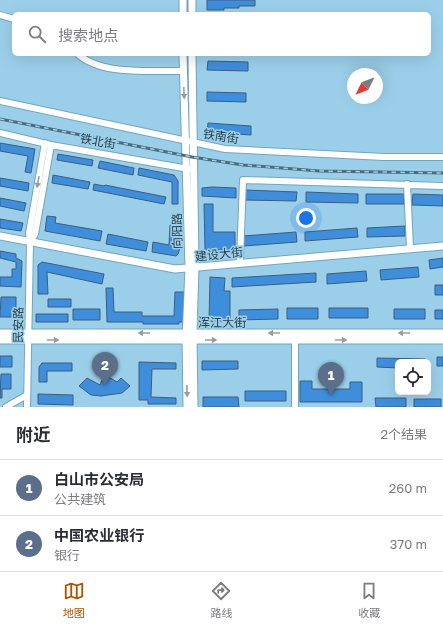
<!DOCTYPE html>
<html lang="zh">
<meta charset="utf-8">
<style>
body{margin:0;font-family:"Golos Text","Noto Sans SC",sans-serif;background:#f7f7f7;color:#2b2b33}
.controls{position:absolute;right:12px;bottom:12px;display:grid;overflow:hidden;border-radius:6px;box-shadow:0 4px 16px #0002}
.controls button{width:36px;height:36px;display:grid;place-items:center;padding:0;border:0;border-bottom:1px solid #e1e1e2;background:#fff;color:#2b2b33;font:20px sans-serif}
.compass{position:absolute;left:347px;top:68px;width:36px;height:36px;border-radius:50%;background:#fff;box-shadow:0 4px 16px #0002;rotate:227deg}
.you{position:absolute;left:306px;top:218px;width:14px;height:14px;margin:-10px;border:3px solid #fff;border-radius:50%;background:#1a73e8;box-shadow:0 0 0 6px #1a73e833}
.badge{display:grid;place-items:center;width:26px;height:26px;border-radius:50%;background:#af5100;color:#fff;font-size:13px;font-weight:700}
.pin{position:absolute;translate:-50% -33px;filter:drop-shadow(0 1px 2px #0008)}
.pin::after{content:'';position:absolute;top:21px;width:14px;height:12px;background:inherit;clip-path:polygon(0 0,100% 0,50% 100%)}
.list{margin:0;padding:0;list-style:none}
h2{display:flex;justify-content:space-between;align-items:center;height:52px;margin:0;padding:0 16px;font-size:17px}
h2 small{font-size:13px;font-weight:400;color:#7c7c81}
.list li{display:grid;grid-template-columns:26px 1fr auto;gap:12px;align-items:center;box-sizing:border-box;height:56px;padding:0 16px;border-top:1px solid #e1e1e2}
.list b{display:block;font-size:15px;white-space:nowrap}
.list p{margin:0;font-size:13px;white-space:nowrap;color:#7c7c81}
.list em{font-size:13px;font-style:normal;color:#7c7c81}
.icon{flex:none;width:22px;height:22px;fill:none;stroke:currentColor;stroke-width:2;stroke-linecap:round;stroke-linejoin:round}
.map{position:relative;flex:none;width:443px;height:407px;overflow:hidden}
.search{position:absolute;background:#fff;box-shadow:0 4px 16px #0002;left:12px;right:12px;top:12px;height:44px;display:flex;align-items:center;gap:10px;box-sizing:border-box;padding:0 14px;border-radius:6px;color:#7c7c81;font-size:15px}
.sheet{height:164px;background:#fff}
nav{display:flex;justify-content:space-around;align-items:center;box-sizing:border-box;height:56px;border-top:1px solid #e1e1e2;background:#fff;font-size:11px;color:#7c7c81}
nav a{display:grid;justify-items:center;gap:2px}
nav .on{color:#af5100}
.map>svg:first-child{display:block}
.building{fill:#3e8edb;stroke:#3e5d7e}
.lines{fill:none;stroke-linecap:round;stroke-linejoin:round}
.minor-casing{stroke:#72a5be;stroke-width:8}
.major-casing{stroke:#72a5be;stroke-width:9}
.minor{stroke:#fff;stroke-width:6}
.major{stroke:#fff;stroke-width:7}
.rail-casing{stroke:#4d6b7a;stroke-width:3}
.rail{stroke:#9bcfe9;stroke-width:1.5;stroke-dasharray:4.5;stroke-linecap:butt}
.oneway{fill:#949fa4}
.labels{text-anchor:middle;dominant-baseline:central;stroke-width:3;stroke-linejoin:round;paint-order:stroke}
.street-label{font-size:12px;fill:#2a3f49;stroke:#9bcfe9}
</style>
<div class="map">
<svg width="443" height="407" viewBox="0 0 443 407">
<rect width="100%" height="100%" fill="#9bcfe9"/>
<!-- building -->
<path class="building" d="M207 0H255V6H239V8H224V10H207Z
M208 61 248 62V71L207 70Z
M207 92 246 93V102L207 101Z
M208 123 251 126V135L207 132Z
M0 143 35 149 31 173 25 172 28 156 0 151Z
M58 154 93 160 92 166 57 160Z
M100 161 134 168 133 175 98 168Z
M139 168 174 175 178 181V204H172V182L138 175Z
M53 175 90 182 88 189 52 183Z
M0 178 29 183 28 191 0 186Z
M94 184 104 186 105 185 166 197 164 204 93 190Z
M212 187 236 188V198L202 196V188Z
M245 190 297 192 296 201 244 200Z
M306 192 358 194V203L306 202Z
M366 194H404V204H366Z
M413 194 443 195V206L412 205Z
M0 198 26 203 24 211 0 206Z
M204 204H213V232H235V250H205Z
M47 216 56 217 55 223 102 231 100 241 45 231Z
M0 219 23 223 21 231 0 228Z
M170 225H180V248L178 254 176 256 152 252 153 242 169 245Z
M405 226V236L367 237V228Z
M357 228 358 237 305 241V232Z
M296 232 297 242 244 246 243 236Z
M108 234 148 242 146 251 106 244Z
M0 251 16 254V258L22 261 21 287 0 286V277H12V269H16V262L0 258Z
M443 258V267L430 269 429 260Z
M42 262 104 274 102 284 47 272 48 294H38V265Z
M418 267 419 277 381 280 380 270Z
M366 271 367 281 327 284V274Z
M316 273V282L232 287V278Z
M210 277 225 278 224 291H230V321H209Z
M435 285H443V295H435Z
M106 288H113L114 312H142V316H174L175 292H184V322H179V324H143V322H107Z
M1 297H16V317H0Z
M48 299H71V307H48Z
M287 308H318V319H287Z
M329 308H368V318H329Z
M73 309H100V320H73Z
M278 309V319L239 320V310Z
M394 309H425V319H394Z
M435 310H443V319H435Z
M36 314H68V322H36Z
M0 356H12V367H0Z
M437 357H443V366H437Z
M377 358 425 359V362H398V368L377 367Z
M202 361H238V369L202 370Z
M139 362 176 363V369H152L151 397 176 398V404H148V400H139Z
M42 363H72V371H47V382H39V367Z
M1 374H11V389H2V398H0Z
M107 376 117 382 121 378 130 386 122 393 101 396 91 395 79 386 87 378 100 385 102 380Z
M300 381H312V389H350V382H362V402H300Z
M245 391H286V401H245Z
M38 394 73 395V405L38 404Z
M203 397H238L239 407H203Z
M375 398H406V407H376Z
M414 399H441V407H414Z"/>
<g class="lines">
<!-- minor casing -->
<g class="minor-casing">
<path id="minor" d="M0 15 14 19
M78 54C101 76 153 70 183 71
M0 101 225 149 384 157H443
M0 133 51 145 189 169
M407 184 410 248
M30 243 35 234 51 145
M240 262 243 180 443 186
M6 407 27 395
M27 407 30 243 29 233 45 143
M295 407V340"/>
</g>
<!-- major casing -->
<g class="major-casing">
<path id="major" d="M183 0V14
M192 0V14
M183 54 189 268 186 339 187 407
M192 54 195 266 193 333 194 407
M0 236 175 269 443 246
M0 333H443
M0 340H443"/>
</g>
<!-- minor -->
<use href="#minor" class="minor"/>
<!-- major -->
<use href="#major" class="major"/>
<!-- rail casing -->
<g class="rail-casing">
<path id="rail" d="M0 119 192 157 243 165 319 171 443 173"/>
</g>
<!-- rail -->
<use href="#rail" class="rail"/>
</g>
<!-- one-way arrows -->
<defs><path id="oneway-solid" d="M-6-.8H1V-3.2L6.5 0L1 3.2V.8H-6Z"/></defs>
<g class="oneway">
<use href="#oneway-solid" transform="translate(184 93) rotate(88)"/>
<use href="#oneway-solid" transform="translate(38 182) rotate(100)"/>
<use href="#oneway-solid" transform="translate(144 333) rotate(-180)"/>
<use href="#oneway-solid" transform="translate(274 333) rotate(-180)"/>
<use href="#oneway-solid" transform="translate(404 333) rotate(-180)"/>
<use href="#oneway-solid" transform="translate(53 340)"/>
<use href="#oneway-solid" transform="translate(211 340)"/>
<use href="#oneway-solid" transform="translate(341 340)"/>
<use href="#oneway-solid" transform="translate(187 391) rotate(89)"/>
</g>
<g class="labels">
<!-- street labels -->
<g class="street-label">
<text transform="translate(221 136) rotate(9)">铁南街</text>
<text transform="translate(98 141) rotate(10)">铁北街</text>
<text transform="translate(177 231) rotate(-91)">向阳路</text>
<text transform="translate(219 254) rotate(-6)">建设大街</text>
<text x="222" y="322">浑江大街</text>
<text transform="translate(18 325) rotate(-89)">民安路</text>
</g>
</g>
</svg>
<div class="controls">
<button><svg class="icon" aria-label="locate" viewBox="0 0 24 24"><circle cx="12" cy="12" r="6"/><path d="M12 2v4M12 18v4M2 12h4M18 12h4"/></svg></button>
</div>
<svg class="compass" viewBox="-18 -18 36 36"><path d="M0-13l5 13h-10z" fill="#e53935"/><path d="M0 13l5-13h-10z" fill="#7c7c81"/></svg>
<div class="you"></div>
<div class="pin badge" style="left:331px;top:395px;background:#5c6f8a">1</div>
<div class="pin badge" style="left:105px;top:385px;background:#5c6f8a">2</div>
<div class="search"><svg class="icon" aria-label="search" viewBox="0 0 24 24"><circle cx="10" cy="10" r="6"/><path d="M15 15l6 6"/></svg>搜索地点</div>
</div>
<section class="sheet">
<h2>附近<small>2个结果</small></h2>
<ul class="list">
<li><span class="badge" style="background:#5c6f8a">1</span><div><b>白山市公安局</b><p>公共建筑</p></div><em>260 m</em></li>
<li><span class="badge" style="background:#5c6f8a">2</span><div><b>中国农业银行</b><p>银行</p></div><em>370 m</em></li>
</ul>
</section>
<nav>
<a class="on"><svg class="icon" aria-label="map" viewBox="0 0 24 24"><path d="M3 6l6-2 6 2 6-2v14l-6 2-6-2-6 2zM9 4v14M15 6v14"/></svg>地图</a>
<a><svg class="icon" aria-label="directions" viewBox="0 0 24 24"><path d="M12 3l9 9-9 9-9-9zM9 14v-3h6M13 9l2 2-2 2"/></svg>路线</a>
<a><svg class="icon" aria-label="saved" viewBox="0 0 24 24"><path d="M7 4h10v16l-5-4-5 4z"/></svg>收藏</a>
</nav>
